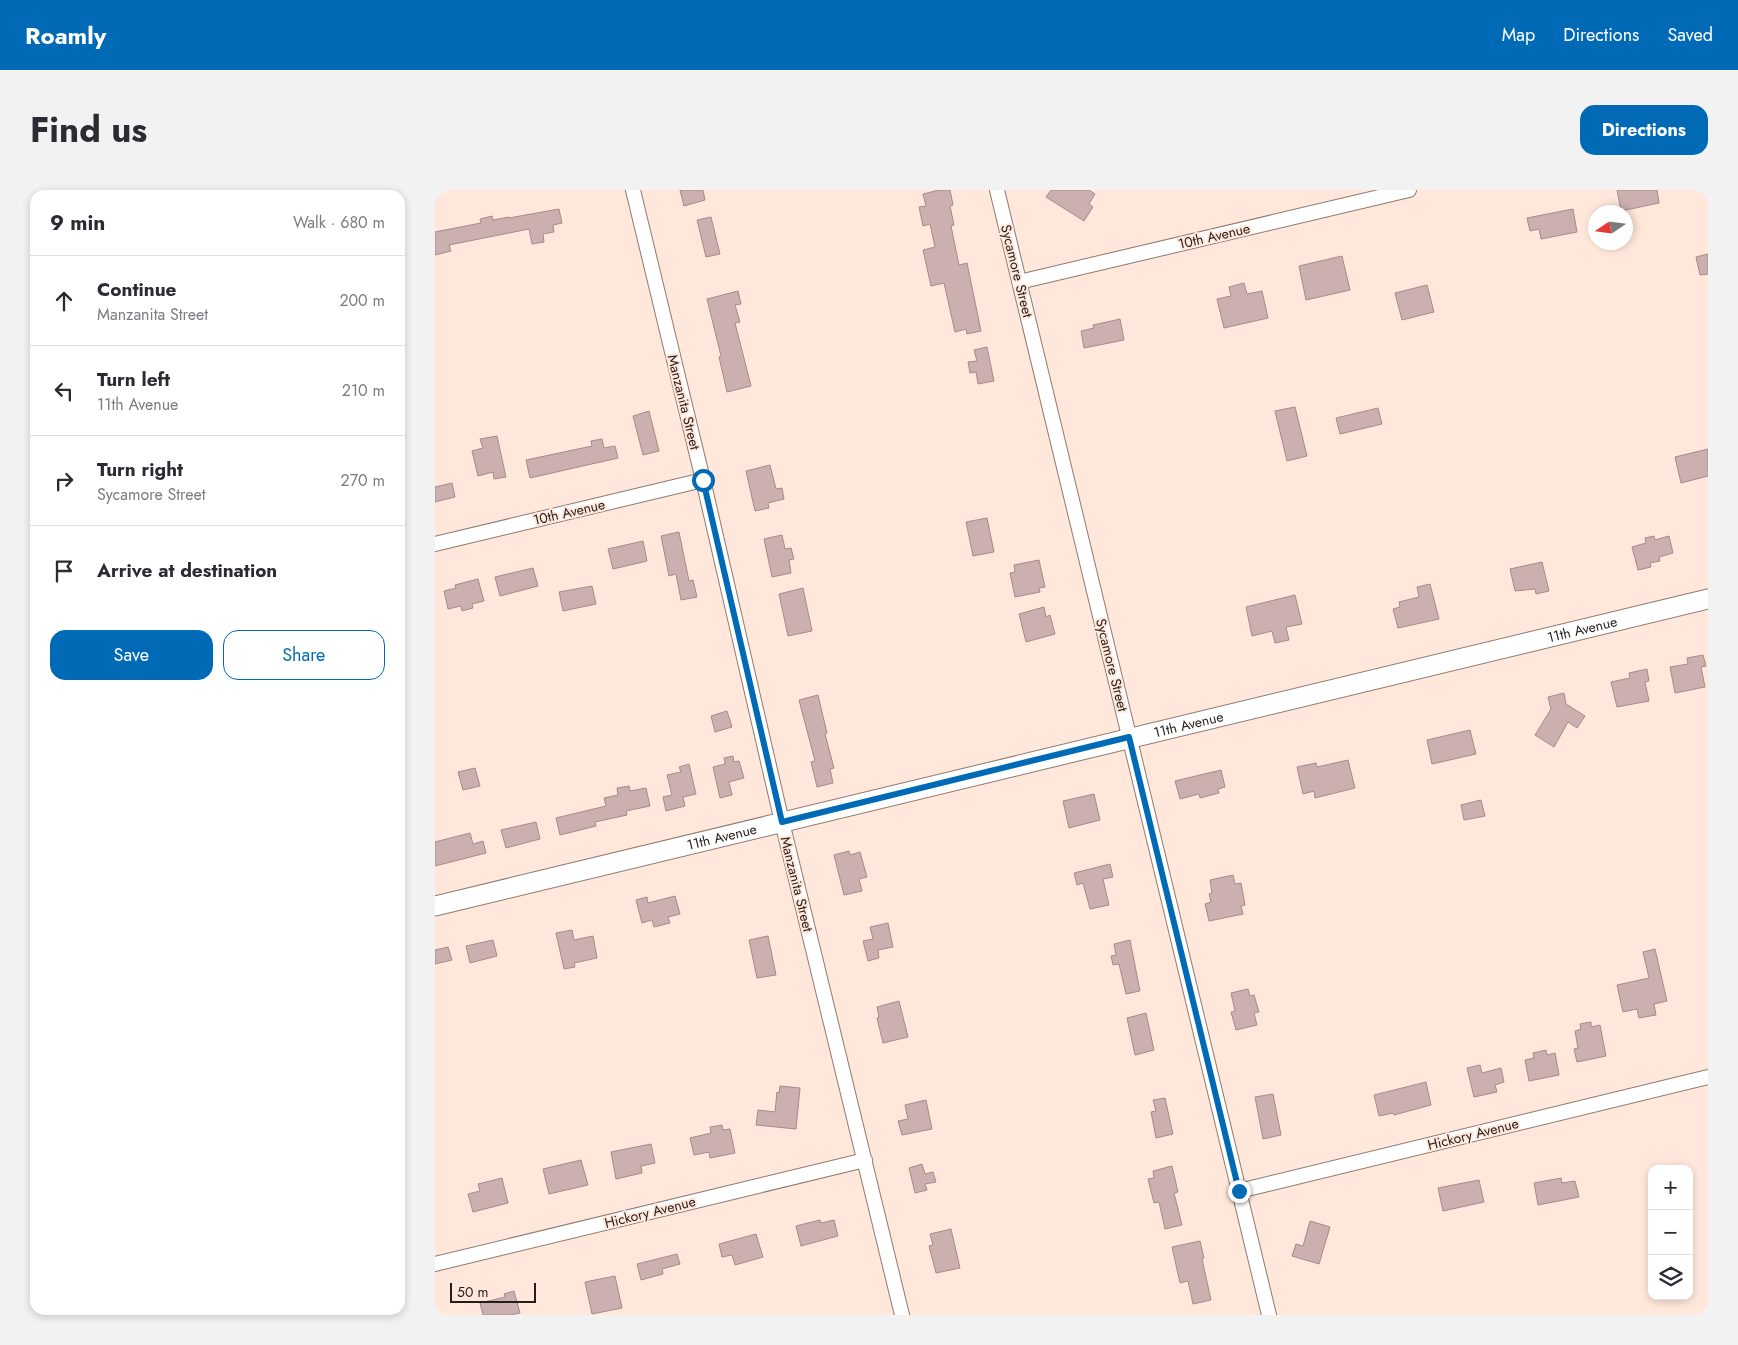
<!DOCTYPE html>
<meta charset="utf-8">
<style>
body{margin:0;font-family:Jost,sans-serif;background:#f2f2f3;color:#2b2b33}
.controls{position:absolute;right:15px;bottom:15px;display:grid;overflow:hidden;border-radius:10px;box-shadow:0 2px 8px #0003}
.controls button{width:45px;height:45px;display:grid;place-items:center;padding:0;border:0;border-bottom:1px solid #e1e1e2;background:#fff;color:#2b2b33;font:25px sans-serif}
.compass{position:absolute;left:1153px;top:15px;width:45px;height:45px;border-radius:50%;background:#fff;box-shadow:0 2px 8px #0003;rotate:257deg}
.scale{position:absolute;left:15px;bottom:12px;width:86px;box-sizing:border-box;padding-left:5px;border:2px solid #251d18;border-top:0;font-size:14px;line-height:18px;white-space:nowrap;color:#251d18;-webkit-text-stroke:4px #ffe8db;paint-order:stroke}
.stop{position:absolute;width:15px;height:15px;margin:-11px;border:4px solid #006ab6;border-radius:50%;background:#fff}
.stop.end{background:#006ab6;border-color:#fff;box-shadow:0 1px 5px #0008}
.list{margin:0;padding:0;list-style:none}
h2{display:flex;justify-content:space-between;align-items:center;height:65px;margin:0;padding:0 20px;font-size:21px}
h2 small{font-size:16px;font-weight:400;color:#7c7c81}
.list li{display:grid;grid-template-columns:32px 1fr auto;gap:15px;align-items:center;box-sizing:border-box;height:90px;padding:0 20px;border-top:1px solid #e1e1e2}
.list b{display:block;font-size:19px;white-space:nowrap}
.list p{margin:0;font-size:16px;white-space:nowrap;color:#7c7c81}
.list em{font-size:16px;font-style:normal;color:#7c7c81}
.actions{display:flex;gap:10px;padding:15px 20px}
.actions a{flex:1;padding:11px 0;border:1px solid #006ab6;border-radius:15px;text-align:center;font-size:18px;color:#006ab6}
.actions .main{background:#006ab6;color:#fff}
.icon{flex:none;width:28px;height:28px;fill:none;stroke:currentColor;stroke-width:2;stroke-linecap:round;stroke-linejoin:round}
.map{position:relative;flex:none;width:1273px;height:1125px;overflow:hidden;border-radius:15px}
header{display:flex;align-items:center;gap:30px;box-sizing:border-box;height:70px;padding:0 25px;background:#006ab6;color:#fff}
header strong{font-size:24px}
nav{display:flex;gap:28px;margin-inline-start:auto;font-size:18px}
.intro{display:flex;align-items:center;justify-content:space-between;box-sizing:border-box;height:120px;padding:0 30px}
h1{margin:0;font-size:35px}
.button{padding:12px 22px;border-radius:15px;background:#006ab6;color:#fff;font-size:18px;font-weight:700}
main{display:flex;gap:30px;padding:0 30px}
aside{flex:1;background:#fff;border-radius:15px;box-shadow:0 2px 8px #0003}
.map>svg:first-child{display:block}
.building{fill:#cbb0af;stroke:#a48a8a}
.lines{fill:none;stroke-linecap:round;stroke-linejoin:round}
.street-casing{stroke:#8f7a6e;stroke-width:16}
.secondary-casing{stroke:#8f7a6e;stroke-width:21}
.street{stroke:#fff;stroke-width:14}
.secondary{stroke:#fff;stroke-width:19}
.route{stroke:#006ab6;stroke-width:6}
.labels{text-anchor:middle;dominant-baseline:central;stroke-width:4;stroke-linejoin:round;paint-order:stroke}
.street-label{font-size:14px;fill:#251d18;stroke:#ffe8db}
</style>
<header>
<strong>Roamly</strong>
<nav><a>Map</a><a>Directions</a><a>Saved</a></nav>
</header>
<div class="intro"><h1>Find us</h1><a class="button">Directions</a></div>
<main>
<aside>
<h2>9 min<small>Walk · 680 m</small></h2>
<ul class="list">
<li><svg class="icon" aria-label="ahead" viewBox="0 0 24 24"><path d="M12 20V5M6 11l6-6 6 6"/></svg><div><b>Continue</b><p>Manzanita Street</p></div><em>200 m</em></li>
<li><svg class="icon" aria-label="left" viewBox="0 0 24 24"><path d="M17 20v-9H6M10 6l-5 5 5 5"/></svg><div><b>Turn left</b><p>11th Avenue</p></div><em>210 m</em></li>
<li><svg class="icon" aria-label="right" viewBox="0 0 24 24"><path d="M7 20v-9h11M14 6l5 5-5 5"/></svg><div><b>Turn right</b><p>Sycamore Street</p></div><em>270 m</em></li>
<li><svg class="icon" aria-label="arrive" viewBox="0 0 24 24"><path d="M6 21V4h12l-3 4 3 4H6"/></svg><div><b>Arrive at destination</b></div></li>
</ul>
<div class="actions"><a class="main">Save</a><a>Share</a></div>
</aside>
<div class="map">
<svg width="1273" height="1125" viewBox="0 0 1273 1125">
<rect width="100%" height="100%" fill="#ffe8db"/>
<!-- building -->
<path class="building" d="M245 0H268L270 10 249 16Z
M504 0H515L518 15 515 16 519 35 516 36 524 75 532 73 546 141 532 144 531 139 520 142 509 93 496 96 488 60 500 57 495 34 488 36 484 17 491 16 488 4Z
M616 0H654L660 4 654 14 658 17 649 31 611 7Z
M1182 0H1222L1224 13 1186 21Z
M124 19 127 33 118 35 119 42 108 44 109 52 97 54 94 39 14 55 16 61 0 65V42L46 33 45 29 57 26 58 30 74 27V28Z
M1138 19 1142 42 1106 49 1104 39 1095 41 1092 28Z
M276 27 285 64 271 67 262 30Z
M1273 64V84L1265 85 1261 67Z
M907 66 915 100 871 110 864 76Z
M809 93 812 104 827 101 833 128 789 138 782 109 796 106 794 97Z
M992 95 999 122 967 130 960 103Z
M303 101 306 114 300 115 305 132 300 133 316 196 292 202 284 167 286 166 272 109Z
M685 129 689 150 649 158 646 141 659 138 658 135Z
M552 157 559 191 543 194 541 182 535 183 533 172 542 171 539 160Z
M860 217 872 266 852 271 840 221Z
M943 218 947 234 905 244 901 228Z
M214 221 224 261 208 265 198 226Z
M62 246 71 287 59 289 58 282 43 286 37 261 48 258 45 249Z
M167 249 169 258 180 256 183 268 95 288 91 270 157 256 156 251Z
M1273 259V286L1246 293 1240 267Z
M335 275 341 299 347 298 349 309 333 313 334 318 320 321 311 281Z
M17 293 20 307 0 312V297Z
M552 328 559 362 538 366 531 332Z
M244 342 254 391 258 390 262 407 246 410 241 384 234 386 226 346Z
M347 345 350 359 356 358 359 369 354 370 356 383 337 387 329 349Z
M1219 346 1220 350 1234 346 1238 363 1224 367 1225 371 1215 373 1216 377 1203 380 1197 357 1211 353 1210 348Z
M208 351 212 371 178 379 173 359Z
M604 370 610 397 604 398 605 402 580 407 575 383 580 382 579 375Z
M1107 372 1114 401 1101 404 1100 399 1080 401 1075 379Z
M98 378 103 396 65 406 60 387Z
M43 389 49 411 37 414 38 418 27 421 26 416 13 419 9 401 21 398 20 395Z
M995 394 1004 429 963 438 958 419 965 417 964 412 984 407 982 397Z
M157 396 161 414 128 421 124 402Z
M368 398 377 441 353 446 344 404Z
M860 405 867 434 851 437 854 450 840 453 837 441 817 446 811 417Z
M609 417 611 427 615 425 620 444 591 452 584 424Z
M1268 465 1271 476 1266 477 1270 497 1240 503 1235 477 1253 474 1252 468Z
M1212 479 1214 491 1210 492 1214 511 1182 517 1176 492 1195 488 1194 483Z
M1129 503 1131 514 1150 526 1142 538 1133 532 1119 557 1100 545 1116 519 1113 507Z
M383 505 392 543 390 544 399 578 395 579 398 593 382 597 376 572 380 571 364 510Z
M292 521 297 537 280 542 276 526Z
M1035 540 1041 564 997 574 992 550Z
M298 566 299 572 304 571 309 588 294 592 297 605 285 608 278 577 290 574 289 568Z
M913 570 920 598 880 608 879 601 868 604 862 577 881 573 882 577Z
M254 574 261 604 248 607 250 616 231 621 228 607 237 605 232 585 246 582 244 577Z
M40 578 45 596 28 600 23 582Z
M786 580 790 597 783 599 784 603 765 608 764 604 745 609 740 591Z
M194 596 195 601 211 598 215 616 191 621 192 625 160 632 161 636 125 645 121 628 171 616 169 608 183 605 182 598Z
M659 604 665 630 634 638 628 611Z
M1046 610 1050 626 1029 630 1026 615Z
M101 632 105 649 71 658 66 640Z
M35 643 38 654 48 651 51 663 0 676V652Z
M414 661 415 665 425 662 432 687 424 689 427 701 409 705 399 665Z
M675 674 678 687 668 689 674 715 655 719 648 693 642 695 639 683Z
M798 685 800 694 806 693 810 715 806 716 808 724 774 731 770 714 776 712 774 704 777 703 775 690Z
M240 706 245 724 233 727 235 733 219 737 217 730 207 733 201 710 212 707 213 713Z
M453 733 458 757 443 760 444 768 433 771 428 751 438 749 435 737Z
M137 740 139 750 158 746 162 768 139 773 140 777 129 779 121 743Z
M333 746 341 785 322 788 314 750Z
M58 750 62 766 35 773 31 756Z
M695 750 705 801 691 804 684 774 678 775 676 766 681 765 679 754Z
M13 757 17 770 0 774V760Z
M1220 759 1232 811 1219 814 1221 825 1204 828 1202 819 1188 822 1182 795 1214 788 1208 762Z
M813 799 815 806 819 805 824 822 819 823 822 835 801 840 796 822 800 821 796 803Z
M464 811 473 847 448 853 442 828 444 827 442 817Z
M711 823 719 860 700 865 692 828Z
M1156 832V837L1165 835 1171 866 1142 872 1139 859 1143 858 1140 841 1146 839 1145 834Z
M1111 860 1112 865 1120 863 1124 885 1094 891 1090 870 1099 868 1098 863Z
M1045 875 1047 883 1066 878 1069 892 1060 895 1062 902 1039 907 1032 878Z
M991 892 996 915 959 925 958 923 944 926 939 905Z
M345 896 365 898 361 939 321 935 323 920 340 922 342 902 344 903Z
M838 904 846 945 828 949 820 907Z
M730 908 738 944 721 948 716 922 721 921 718 910Z
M491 910 497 939 467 945 463 931 473 929 470 915Z
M287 935 288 940 295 939 300 963 275 968 274 962 259 965 255 948 276 943 275 937Z
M216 954 220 973 206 976 207 983 181 989 176 962Z
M146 970 153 995 114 1004 108 979Z
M487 974 490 984 498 982 501 992 490 994 492 1000 480 1003 474 978Z
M737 976 743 1002 739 1003 747 1035 730 1039 724 1012 719 1013 713 989 719 988 718 981Z
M67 988 73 1013 38 1022 33 1004 45 1001 43 994Z
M1126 988 1127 993 1140 991 1144 1007 1103 1015 1099 993Z
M1044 990 1049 1012 1008 1021 1003 998Z
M385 1030 386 1033 399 1030 403 1046 366 1056 361 1036Z
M875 1031 895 1037 884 1074 857 1066 861 1054 868 1056Z
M516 1039 525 1078 501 1083 494 1056 498 1055 495 1044Z
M321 1044 328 1067 300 1075 297 1065 287 1067 284 1054Z
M765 1051 769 1068 767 1069 776 1110 758 1114 753 1091 745 1093 737 1057Z
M242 1064 245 1074 227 1079 228 1084 206 1090 202 1074Z
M180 1086 187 1118 157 1124 150 1092Z
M79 1101 85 1123 80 1124V1125H48L45 1113 70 1107 69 1104Z"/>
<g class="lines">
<!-- street casing -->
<g class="street-casing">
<path id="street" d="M198 0 268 290 347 632 467 1125
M562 0 834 1125
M584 92 974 0
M0 354 268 290
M804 1001 1273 887
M0 1074 430 970"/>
</g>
<!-- secondary casing -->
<g class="secondary-casing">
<g id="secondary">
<path id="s1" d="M0 716 1273 409"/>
</g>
</g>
<!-- street -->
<use href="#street" class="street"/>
<!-- secondary -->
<use href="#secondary" class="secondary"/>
</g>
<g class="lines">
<!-- route -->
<path class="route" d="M268 290 347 632 694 547 804 1001"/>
</g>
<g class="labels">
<!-- street labels -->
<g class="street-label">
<text transform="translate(779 46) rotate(-13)">10th Avenue</text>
<text transform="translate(582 81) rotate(76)">Sycamore Street</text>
<text transform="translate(249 212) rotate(76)">Manzanita Street</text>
<text transform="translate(134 322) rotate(-13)">10th Avenue</text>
<text stroke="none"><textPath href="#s1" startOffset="1180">11th Avenue</textPath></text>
<text transform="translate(677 475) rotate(76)">Sycamore Street</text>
<text stroke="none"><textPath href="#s1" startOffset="775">11th Avenue</textPath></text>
<text stroke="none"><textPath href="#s1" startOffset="295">11th Avenue</textPath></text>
<text transform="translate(362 694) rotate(76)">Manzanita Street</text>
<text transform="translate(1038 944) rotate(-14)">Hickory Avenue</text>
<text transform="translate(215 1022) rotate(-14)">Hickory Avenue</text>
</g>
</g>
</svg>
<div class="controls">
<button>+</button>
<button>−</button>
<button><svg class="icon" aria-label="layers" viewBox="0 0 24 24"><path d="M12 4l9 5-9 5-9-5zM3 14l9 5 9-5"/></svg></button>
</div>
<svg class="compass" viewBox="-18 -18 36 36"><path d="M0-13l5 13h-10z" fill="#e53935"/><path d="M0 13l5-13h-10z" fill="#7c7c81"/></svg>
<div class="scale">50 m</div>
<div class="stop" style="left:268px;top:290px"></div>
<div class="stop end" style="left:804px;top:1001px"></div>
</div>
</main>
